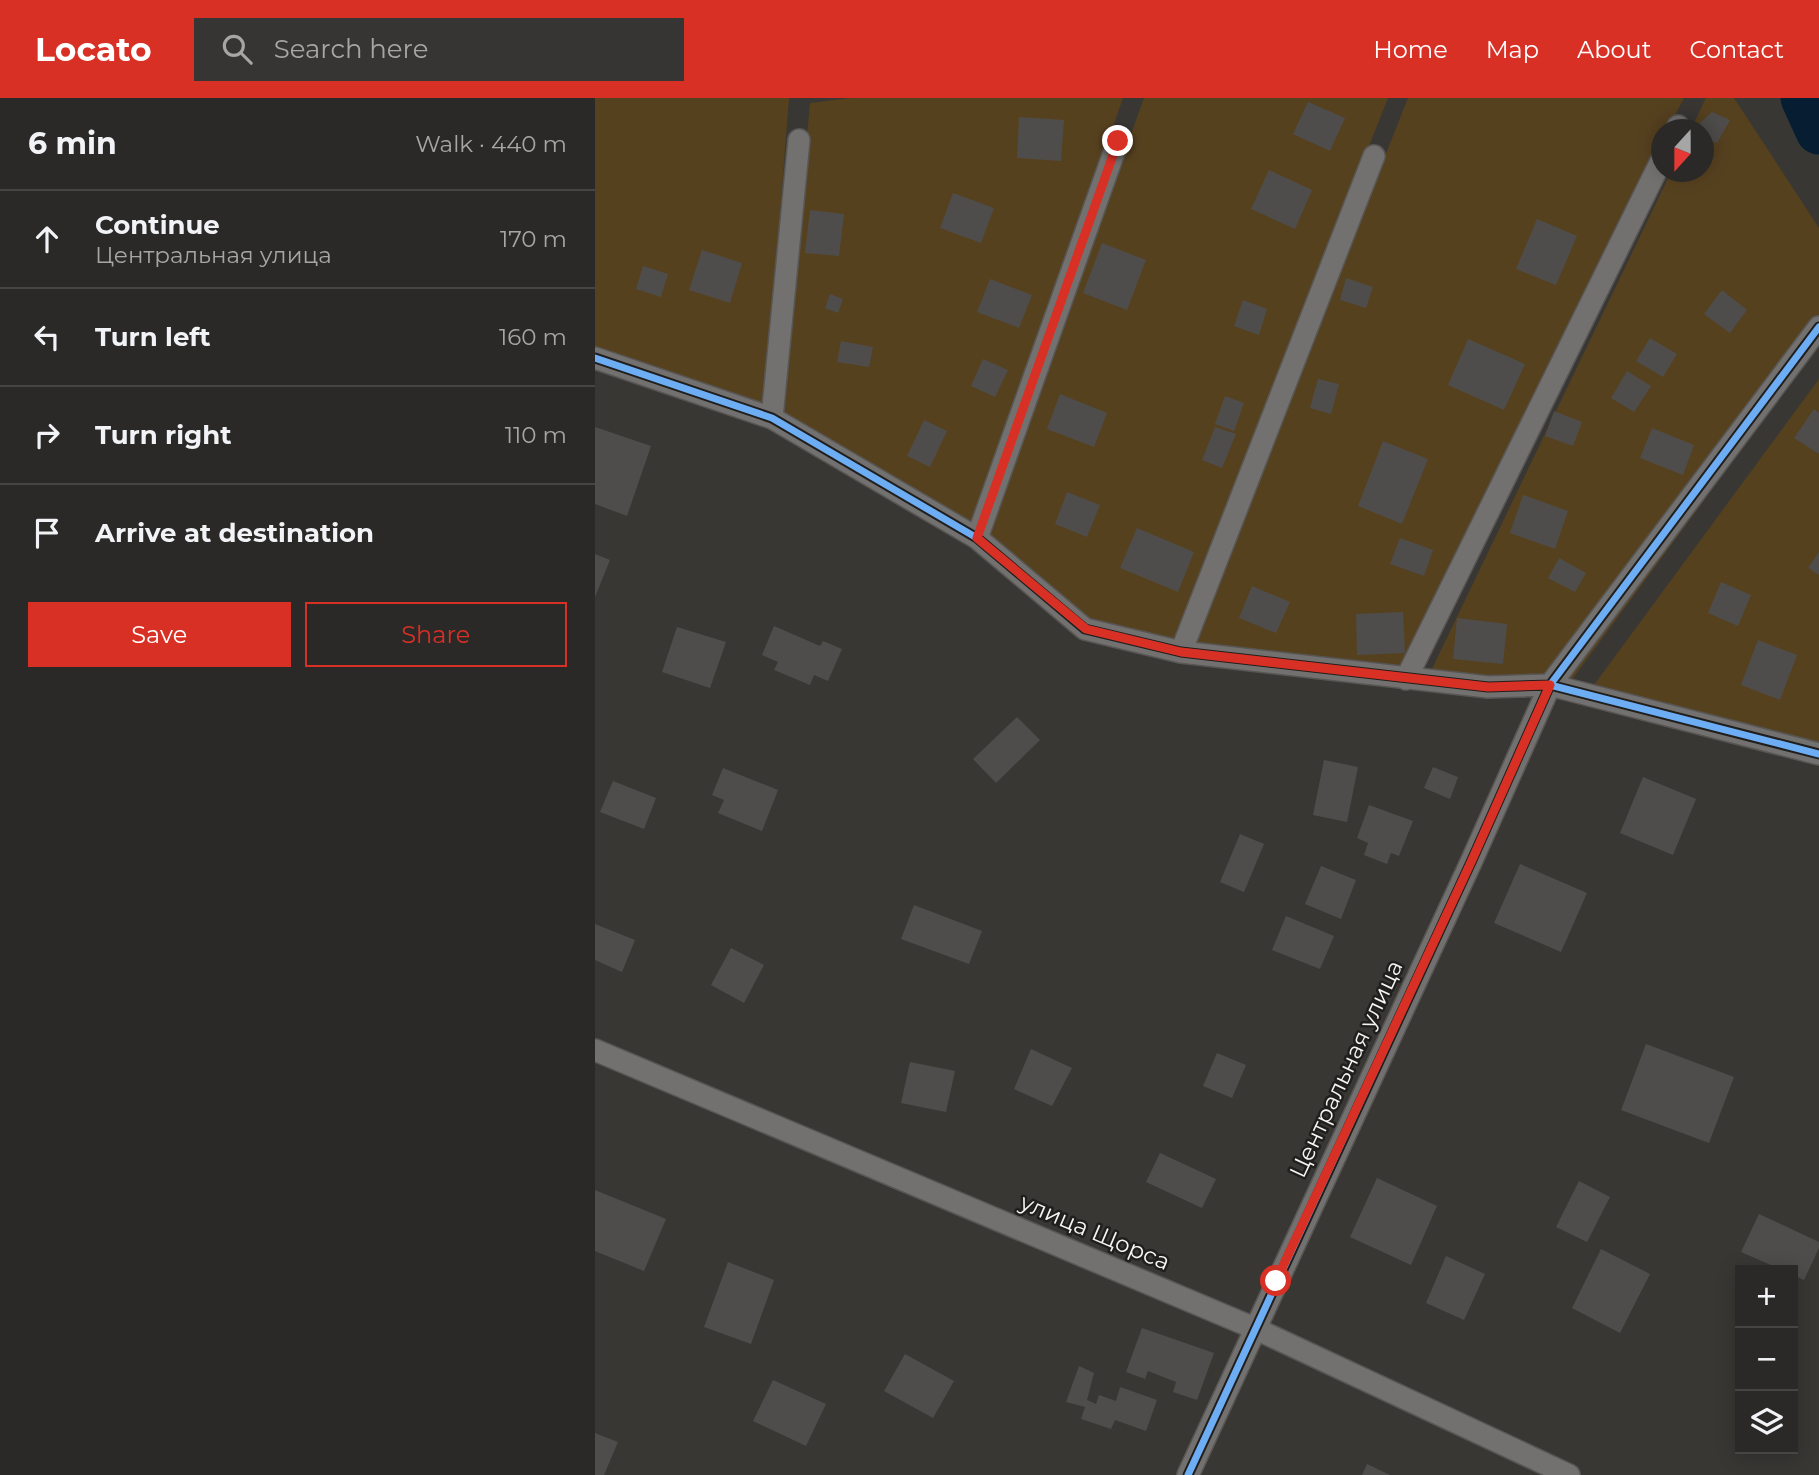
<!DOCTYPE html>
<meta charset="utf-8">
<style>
body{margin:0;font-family:Montserrat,sans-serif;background:#373533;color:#f1f3f6}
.controls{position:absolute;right:21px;bottom:21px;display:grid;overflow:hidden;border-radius:0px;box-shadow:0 4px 18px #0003}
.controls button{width:63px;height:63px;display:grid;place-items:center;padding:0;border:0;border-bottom:2px solid #474544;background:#2b2927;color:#f1f3f6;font:35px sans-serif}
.compass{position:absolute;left:1056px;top:21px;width:63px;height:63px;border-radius:50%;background:#2b2927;box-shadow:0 4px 18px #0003;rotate:201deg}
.stop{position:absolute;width:21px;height:21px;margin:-16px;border:5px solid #d93025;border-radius:50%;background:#fff}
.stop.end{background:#d93025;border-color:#fff;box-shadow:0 2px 7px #0008}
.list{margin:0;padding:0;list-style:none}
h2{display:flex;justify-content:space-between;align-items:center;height:91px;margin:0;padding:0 28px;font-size:30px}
h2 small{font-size:23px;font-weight:400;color:#a6a6a7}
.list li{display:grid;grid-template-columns:46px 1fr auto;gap:21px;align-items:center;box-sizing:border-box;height:98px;padding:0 28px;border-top:2px solid #474544}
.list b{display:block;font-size:26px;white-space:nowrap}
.list p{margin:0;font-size:23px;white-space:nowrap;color:#a6a6a7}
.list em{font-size:23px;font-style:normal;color:#a6a6a7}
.actions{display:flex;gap:14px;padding:21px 28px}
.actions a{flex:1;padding:16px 0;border:2px solid #d93025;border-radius:0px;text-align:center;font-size:24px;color:#d93025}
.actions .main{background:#d93025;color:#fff}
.icon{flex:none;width:38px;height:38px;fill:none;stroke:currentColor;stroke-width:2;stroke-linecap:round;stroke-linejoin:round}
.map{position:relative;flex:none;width:1224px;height:1377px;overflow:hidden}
header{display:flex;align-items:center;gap:42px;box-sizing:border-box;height:98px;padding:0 35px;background:#d93025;color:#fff}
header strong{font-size:33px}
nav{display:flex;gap:38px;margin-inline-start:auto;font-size:24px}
.search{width:490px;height:63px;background:#373533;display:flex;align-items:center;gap:18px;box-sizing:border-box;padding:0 24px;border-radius:0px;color:#a6a6a7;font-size:26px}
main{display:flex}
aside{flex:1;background:#2b2927}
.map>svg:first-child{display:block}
.green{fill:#56411f}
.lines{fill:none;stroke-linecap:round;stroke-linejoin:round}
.river{stroke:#071e32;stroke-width:47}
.building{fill:#4f4d4b}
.minor-casing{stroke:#585654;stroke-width:24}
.minor{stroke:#72716f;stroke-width:21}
.cycleway-casing{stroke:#201f1d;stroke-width:11}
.cycleway{stroke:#6dadf4;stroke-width:7}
.route{stroke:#d93025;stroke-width:9}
.labels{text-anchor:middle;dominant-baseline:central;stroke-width:5;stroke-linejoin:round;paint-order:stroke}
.street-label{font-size:23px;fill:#f6f5f2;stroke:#201f1d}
</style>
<header>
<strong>Locato</strong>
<div class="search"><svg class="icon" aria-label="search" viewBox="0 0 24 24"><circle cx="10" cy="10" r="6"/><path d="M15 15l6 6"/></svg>Search here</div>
<nav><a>Home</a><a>Map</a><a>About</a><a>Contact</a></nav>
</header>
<main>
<aside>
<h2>6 min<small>Walk · 440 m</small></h2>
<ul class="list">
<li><svg class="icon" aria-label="ahead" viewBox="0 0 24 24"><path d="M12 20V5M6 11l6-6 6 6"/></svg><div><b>Continue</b><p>Центральная улица</p></div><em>170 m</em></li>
<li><svg class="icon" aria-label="left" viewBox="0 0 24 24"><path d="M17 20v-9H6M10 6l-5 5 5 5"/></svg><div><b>Turn left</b></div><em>160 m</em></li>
<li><svg class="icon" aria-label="right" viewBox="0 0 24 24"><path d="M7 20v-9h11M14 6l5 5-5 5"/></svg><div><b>Turn right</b></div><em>110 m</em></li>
<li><svg class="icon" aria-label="arrive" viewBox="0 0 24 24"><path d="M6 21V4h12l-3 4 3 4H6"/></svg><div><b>Arrive at destination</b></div></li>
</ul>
<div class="actions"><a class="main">Save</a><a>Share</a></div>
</aside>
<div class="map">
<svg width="1224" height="1377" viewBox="0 0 1224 1377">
<rect width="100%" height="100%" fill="#393734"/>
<!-- green -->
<path class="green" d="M0 0H194L170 309 0 251Z
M255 0H528L378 429 187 316 215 5Z
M549 0H793L578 542 495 521 392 438Z
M813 0H1089L1073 31 1066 32V46L814 568 597 546Z
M1111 0H1139L1224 130V246L973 587 835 575 1076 74H1108V32L1096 31Z
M1224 281V647L996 591Z"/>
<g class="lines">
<!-- river -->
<path class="river" d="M1209 0 1224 33"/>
</g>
<!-- building -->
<path class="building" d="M713 4 750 20 735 53 698 36Z
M1117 14 1135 22 1122 45 1108 39V32H1097Z
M424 19 469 22 466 63 422 60Z
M674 72 717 92 700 131 656 111Z
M358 95 399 110 386 145 345 130Z
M215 112 249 116 244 158 210 155Z
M942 121 982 138 961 187 921 171Z
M507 145 551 162 532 212 488 195Z
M107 152 147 165 135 205 94 192Z
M48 168 73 176 66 199 41 191Z
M751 180 778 189 771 210 745 202Z
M395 181 437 197 424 230 382 214Z
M1127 192 1152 212 1135 235 1109 216Z
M235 196 248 201 243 215 230 210Z
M648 202 672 211 664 237 639 228Z
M1055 240 1082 256 1068 279 1041 263Z
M873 241 930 266 909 312 853 287Z
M246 243 278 249 274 269 242 264Z
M388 261 413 272 400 299 376 288Z
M1032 273 1056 288 1039 314 1016 300Z
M723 281 744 286 736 316 715 310Z
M465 296 512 315 499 349 452 331Z
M630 298 649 305 639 333 620 326Z
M1219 311 1224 315V356L1199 340Z
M959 313 987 324 978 348 950 338Z
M329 322 352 333 335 369 312 358Z
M0 329 56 348 32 418 0 406Z
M620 329 641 336 627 370 607 362Z
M1057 330 1099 347 1088 377 1045 360Z
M788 343 833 361 807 426 763 408Z
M472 394 505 407 492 439 460 426Z
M928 397 973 413 960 451 915 435Z
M542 430 599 454 583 494 525 470Z
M805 440 838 452 829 478 795 466Z
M1224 454V477L1213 470Z
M0 456 15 462 0 499Z
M964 460 991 475 980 494 953 480Z
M1126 484 1156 497 1143 528 1113 515Z
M657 488 695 504 681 535 644 520Z
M808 514 810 555 762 557 761 516Z
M862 520 912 526 908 566 858 561Z
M179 528 225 548 228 543 247 551 233 583 219 577 215 587 179 572 183 564 167 557Z
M82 529 131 544 115 590 67 574Z
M1163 542 1202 557 1185 602 1146 587Z
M422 619 445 642 401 685 378 661Z
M729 662 763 669 752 724 718 717Z
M838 669 863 679 855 701 829 690Z
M128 670 183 692 167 733 123 715 129 702 117 697Z
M1048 679 1101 701 1078 757 1025 735Z
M18 683 61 700 49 731 5 714Z
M774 707 818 723 804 758 796 755 792 766 769 757 773 745 762 740Z
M645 736 669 746 649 794 625 784Z
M925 766 992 795 966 854 899 825Z
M726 768 761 782 746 821 710 806Z
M319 807 387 833 374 866 306 841Z
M691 818 739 838 725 871 677 852Z
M0 826 40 842 27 874 0 862Z
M136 850 169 867 149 905 116 887Z
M1051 946 1139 979 1114 1045 1026 1012Z
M436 951 477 970 457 1008 419 991Z
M622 955 651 967 637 1000 608 988Z
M315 964 360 973 351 1014 306 1005Z
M565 1055 621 1081 607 1110 551 1084Z
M782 1080 842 1108 816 1167 755 1139Z
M984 1083 1015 1099 992 1144 961 1129Z
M0 1092 71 1121 49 1173 0 1153Z
M1164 1116 1224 1144V1150L1209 1182 1198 1177V1172H1187L1146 1154Z
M1006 1151 1055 1176 1025 1235 977 1210Z
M851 1158 890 1176 869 1222 831 1205Z
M133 1164 179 1182 156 1246 109 1229Z
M547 1230 619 1255 602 1302 578 1294 581 1284 553 1273 550 1281 531 1274Z
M310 1256 359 1283 338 1320 289 1293Z
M484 1268 499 1275 492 1302 501 1306 504 1297 521 1303 525 1289 562 1302 551 1333 520 1322 516 1331 486 1321 490 1309 471 1304Z
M178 1282 231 1306 211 1348 158 1323Z
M0 1335 23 1344 9 1377H0Z
M772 1366 795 1377H767Z"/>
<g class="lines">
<!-- minor casing -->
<g class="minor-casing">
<path id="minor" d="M1082 32 1083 28
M0 260 177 320 382 440 490 531 586 554 893 589 955 587 1224 656
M177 320 204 42
M382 440 523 43
M586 554 779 58
M811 581 1066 63
M0 952 659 1230 974 1377
M593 1377 877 762 955 587 1224 229"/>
</g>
<!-- minor -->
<use href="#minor" class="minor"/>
<!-- cycleway casing -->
<g class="cycleway-casing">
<path id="cycleway" d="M0 260 177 320 382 440 490 531 586 554 893 589 955 587 1224 656
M593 1377 877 762 955 587 1224 229"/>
</g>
<!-- cycleway -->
<use href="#cycleway" class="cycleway"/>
</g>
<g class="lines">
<!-- route -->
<path class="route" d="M523 43 382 440 491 531 586 554 893 589 955 587 877 762 681 1183"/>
</g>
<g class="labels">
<!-- street labels -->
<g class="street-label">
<text transform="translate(751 971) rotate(-65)">Центральная улица</text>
<text transform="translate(500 1134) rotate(23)">улица Щорса</text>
</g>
</g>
</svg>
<div class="controls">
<button>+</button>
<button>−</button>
<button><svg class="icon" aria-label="layers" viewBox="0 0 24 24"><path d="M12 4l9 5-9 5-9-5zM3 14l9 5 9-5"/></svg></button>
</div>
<svg class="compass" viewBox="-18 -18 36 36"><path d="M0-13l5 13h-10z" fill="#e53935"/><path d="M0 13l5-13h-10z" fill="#a6a6a7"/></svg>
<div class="stop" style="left:681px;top:1183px"></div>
<div class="stop end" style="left:523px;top:43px"></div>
</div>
</main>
